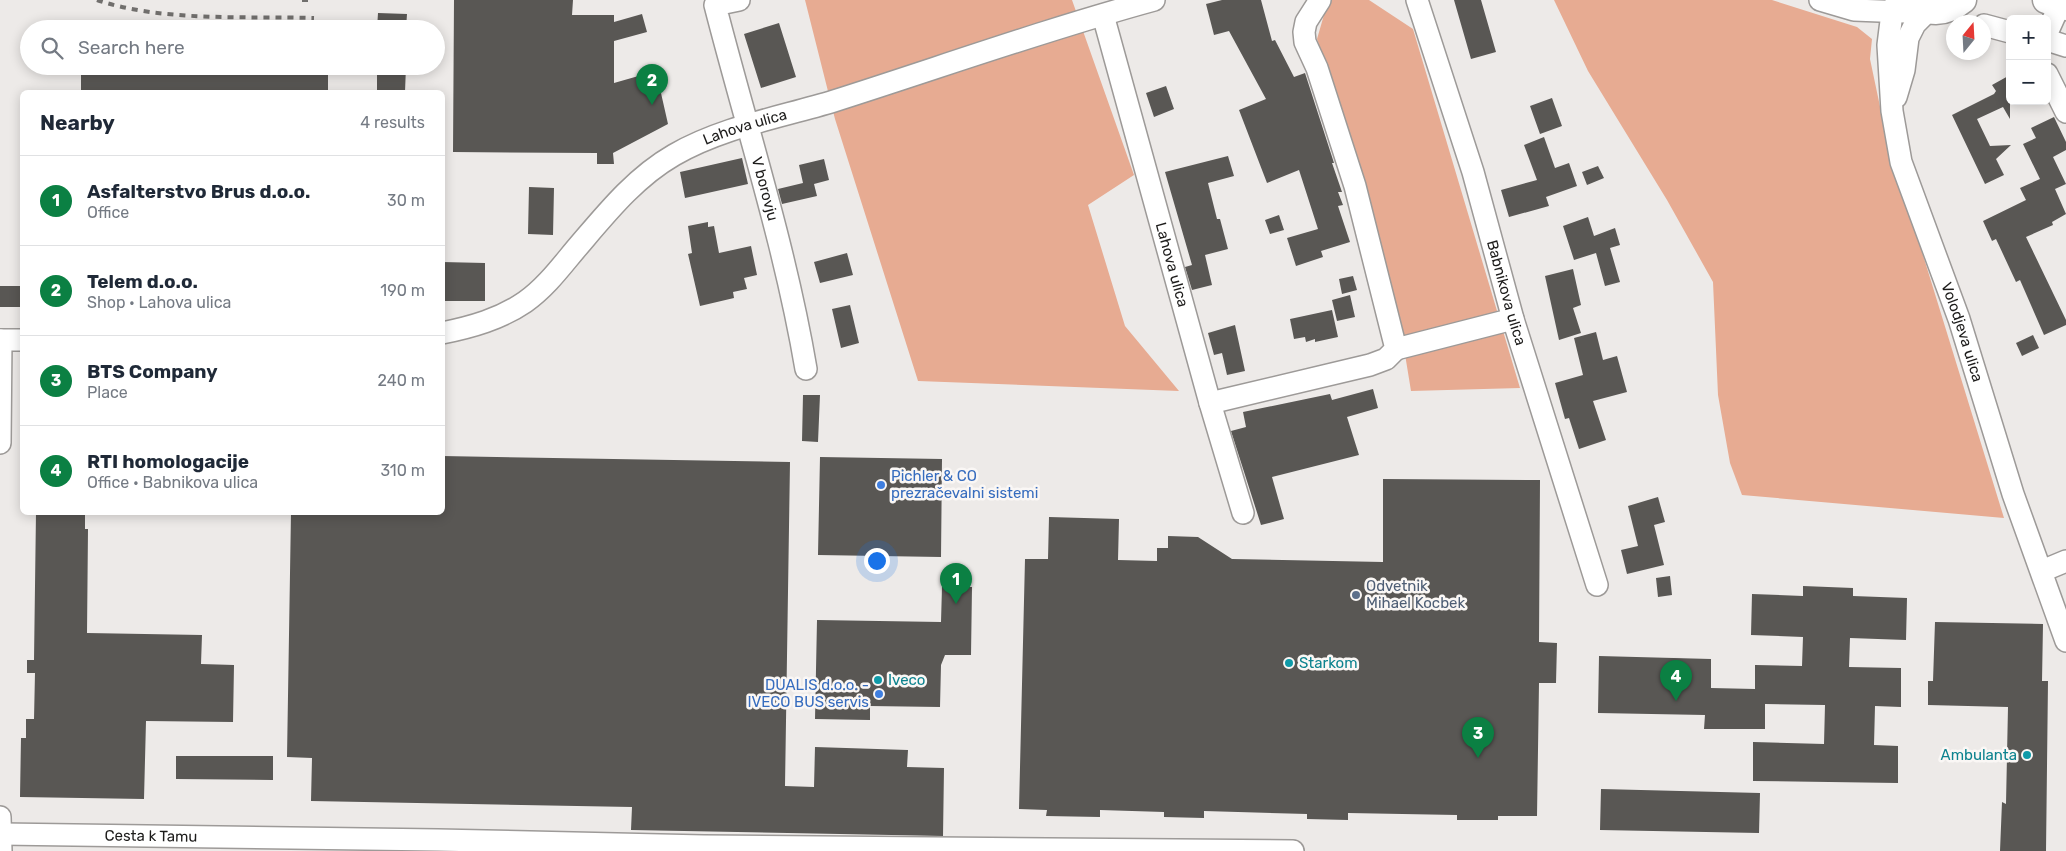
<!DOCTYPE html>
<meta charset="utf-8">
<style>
body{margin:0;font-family:Rubik,sans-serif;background:#f6f6f7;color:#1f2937}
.controls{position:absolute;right:15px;top:15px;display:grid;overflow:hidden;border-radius:8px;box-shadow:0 2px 12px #0003}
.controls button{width:45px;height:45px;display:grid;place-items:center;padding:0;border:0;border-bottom:1px solid #e0e1e3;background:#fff;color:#1f2937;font:25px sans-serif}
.compass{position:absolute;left:1946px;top:15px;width:45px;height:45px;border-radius:50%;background:#fff;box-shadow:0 2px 12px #0003;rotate:18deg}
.you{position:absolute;left:876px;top:560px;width:18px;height:18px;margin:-12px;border:4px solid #fff;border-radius:50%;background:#1a73e8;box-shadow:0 0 0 8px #1a73e833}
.badge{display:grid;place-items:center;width:32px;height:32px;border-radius:50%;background:#0b8043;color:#fff;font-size:16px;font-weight:700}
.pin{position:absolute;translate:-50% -41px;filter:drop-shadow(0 1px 2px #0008)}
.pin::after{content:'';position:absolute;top:26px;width:18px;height:15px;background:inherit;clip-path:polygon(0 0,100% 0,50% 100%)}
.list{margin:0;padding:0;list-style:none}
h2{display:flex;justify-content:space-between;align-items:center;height:65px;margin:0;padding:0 20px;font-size:21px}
h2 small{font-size:16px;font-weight:400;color:#747a83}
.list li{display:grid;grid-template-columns:32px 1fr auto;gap:15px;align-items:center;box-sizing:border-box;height:90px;padding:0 20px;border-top:1px solid #e0e1e3}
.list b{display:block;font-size:19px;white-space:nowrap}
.list p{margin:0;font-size:16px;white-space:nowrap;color:#747a83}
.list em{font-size:16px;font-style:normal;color:#747a83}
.icon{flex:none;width:28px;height:28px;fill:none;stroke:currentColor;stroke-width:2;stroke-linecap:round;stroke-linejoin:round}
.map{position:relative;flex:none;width:2066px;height:851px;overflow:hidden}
.search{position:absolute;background:#fff;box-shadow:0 2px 12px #0003;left:20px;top:20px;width:425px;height:55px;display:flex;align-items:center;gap:12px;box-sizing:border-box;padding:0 18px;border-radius:28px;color:#747a83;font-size:19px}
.panel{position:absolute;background:#fff;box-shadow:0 2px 12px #0003;left:20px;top:90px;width:425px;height:425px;border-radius:8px}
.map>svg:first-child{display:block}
.green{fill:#e7ab92}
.building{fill:#595754}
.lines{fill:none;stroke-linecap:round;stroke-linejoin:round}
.minor-casing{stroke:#9d9a98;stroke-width:24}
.tertiary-casing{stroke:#9d9a98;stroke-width:29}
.minor{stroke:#fff;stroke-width:21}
.tertiary{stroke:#fff;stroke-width:26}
.rail{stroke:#716f6d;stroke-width:4;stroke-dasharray:6 6;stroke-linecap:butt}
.shop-dot{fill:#3f7fe0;stroke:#faf7f5;stroke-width:2}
.service-dot{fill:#5c6f8a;stroke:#faf7f5;stroke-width:2}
.culture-dot{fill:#0f9aa8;stroke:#faf7f5;stroke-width:2}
.labels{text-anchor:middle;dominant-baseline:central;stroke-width:5;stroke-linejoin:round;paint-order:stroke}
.street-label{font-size:15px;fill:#1d1c1b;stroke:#faf7f5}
.shop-label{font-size:15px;fill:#366cbe;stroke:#faf7f5;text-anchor:start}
.service-label{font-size:15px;fill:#4e5e75;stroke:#faf7f5;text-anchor:start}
.culture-label{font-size:15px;fill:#0d838f;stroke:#faf7f5;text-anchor:start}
</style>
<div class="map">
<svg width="2066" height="851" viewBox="0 0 2066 851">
<rect width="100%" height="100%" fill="#edeae8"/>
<!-- green -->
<path class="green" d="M805 0H1072L1134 175 1088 205 1125 326 1179 391 918 381 835 119Z
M1330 0H1369L1413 29 1520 388 1411 391 1403 342 1368 191 1317 39 1328 1Z
M1554 0H1772L1857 27 1872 39 1870 59 1886 135 2004 518 1742 495 1730 463 1718 395 1713 282 1667 200 1588 71Z"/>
<!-- building -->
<path class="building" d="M454 0H573L572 15H614V22L642 14 647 32 614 41V83L656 71 668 124 613 153 614 164H597V153L453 152Z
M1222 0H1261L1272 41 1275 40 1294 77 1305 73 1334 163H1332L1342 192H1338L1343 205 1338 206 1350 242 1321 251 1323 257 1296 266 1287 238 1318 229 1299 170 1267 183 1239 110 1266 99 1229 31 1214 35 1206 4Z
M1454 0H1481L1496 52 1471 59Z
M378 13 407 14 406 29H377Z
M779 23 796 77 761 88 744 34Z
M81 66H328V92H81Z
M377 66H406L405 92H377Z
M2010 75V119L2003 107 1977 119 1990 146 2011 145 1996 159 2004 175 1985 184 1952 115 1994 94 1996 91 1992 85Z
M1166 86 1174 109 1154 117 1146 93Z
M1552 98 1562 126 1540 134 1530 106Z
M2054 117 2066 142V150L2053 157 2066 184 2055 189 2066 214 2052 222 2053 225 2026 237 2066 320V325L2044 335 2020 280 2016 282 1996 239 1992 241 1983 221 2026 200 2020 188 2040 179 2023 144 2036 138 2031 128Z
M1544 137 1555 168 1569 163 1577 186 1546 197 1549 206 1509 217 1501 190 1537 180 1524 145Z
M1228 156 1234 176 1208 183 1217 219H1220L1228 249 1205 255 1212 285 1192 290 1185 267 1192 265 1165 172Z
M742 158 748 184 685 198 680 172Z
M824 159 829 180 814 184 817 196 782 204 778 189 803 183 799 165Z
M1598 166 1604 178 1587 185 1582 172Z
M529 187 554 188 553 235 528 234Z
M1279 215 1284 230 1270 234 1265 220Z
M1588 217 1594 236 1615 228 1620 245 1610 248 1620 282 1605 286 1596 253 1574 260 1563 226Z
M708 222V227L714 226 719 253 751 246 757 275 744 278 747 289 733 292 734 298 700 306 688 254 692 253 688 226Z
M847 253 853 275 820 283 814 262Z
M442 262 485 263V301H442Z
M1573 269 1581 305 1573 308 1581 333 1559 340 1545 276Z
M1353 276 1357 290 1342 294 1339 279Z
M0 286H22V307H0Z
M1350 295 1355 317 1337 321 1332 300Z
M850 305 859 343 841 348 832 309Z
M1332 310 1338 337 1315 342V339L1306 342 1305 337 1294 339 1290 319Z
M1235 325 1245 371 1227 375 1222 353 1214 355 1208 333Z
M1596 332 1603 360 1617 356 1627 392 1593 401 1606 440 1579 449 1569 418 1565 419 1555 383 1583 375 1574 338Z
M2033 335 2039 348 2022 356 2016 343Z
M1373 389 1378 408 1347 417 1359 455 1272 477 1284 519 1261 525 1231 431 1246 427 1243 412 1330 394 1332 400Z
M803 395H820L818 442 802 441Z
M442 456 790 462 785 786 814 787 815 747 908 750 907 767 944 768 943 836 631 830 632 807 311 801 312 758 287 757 291 512H442Z
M820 457 942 459 941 557 818 555Z
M1383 479 1540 480 1539 642 1557 643 1556 683H1539L1537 816H1498V820H1457V815L1348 813V820L1307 819V814L1204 811V818L1164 817V812L1100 810V817L1046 816 1047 810 1019 809 1025 559H1048L1049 517 1119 519 1118 560 1157 561V548H1168V536L1198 537 1232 559 1383 562Z
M1658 497 1665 522 1654 525 1664 565 1627 574 1621 550 1638 546 1628 506Z
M36 512H85V529H88L87 633 202 635 201 664 234 665 233 722 146 721 144 799 20 797 21 738H26V719H34L35 673H27V660H34Z
M1670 576 1672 595 1658 597 1656 578Z
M1803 586 1853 588V596L1907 598 1906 640 1850 638 1849 667 1901 668V707L1875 706 1874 745 1898 746V783L1753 781V742L1824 744 1825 705 1765 704V729H1704L1705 715 1598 713 1599 656 1711 659V688L1755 689V665L1802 666 1803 637 1751 635 1752 594 1803 596Z
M942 587H972L971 655H945L941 665 940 707 870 706V720L815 719 817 620 941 622Z
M1935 622 2043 624 2042 681H2048L2046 851H2000L2002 802 2006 804 2008 707 1928 705V681H1933Z
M176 756H273V780L176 779Z
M1601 789 1760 793 1759 833 1600 830Z"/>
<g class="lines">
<!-- minor casing -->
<g class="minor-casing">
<g id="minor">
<path id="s1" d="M739 0 715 5C746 126 785 245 806 369"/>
<path id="s2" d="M1417 0 1473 172 1513 319 1597 585"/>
<path d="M1820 0 1854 10 1905 12"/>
<path id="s3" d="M1897 0 1892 13 1888 45 1892 111 1901 162 1959 319 2013 494 2066 641"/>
<path id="s4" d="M1103 15 1210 403 1243 513"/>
<path d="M1984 25 2010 32"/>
<path d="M2047 33 2060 4"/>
<path d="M2047 40 2066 46"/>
<path d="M2047 74 2066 112"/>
<path d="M1896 97 1904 70 1908 38 1915 24 1929 10"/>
<path id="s5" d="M442 333C472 327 500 319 525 302 545 288 560 268 575 250 605 215 634 178 674 155 722 127 782 117 834 101 941 67 1047 29 1154 0"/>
<path d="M0 340H22"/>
<path d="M1396 349 1513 319"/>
<path d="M1210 403 1370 365 1386 359 1396 349 1355 186 1317 68 1305 42 1304 32 1306 22 1320 0"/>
<path d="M0 443 1 340"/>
<path d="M2042 571 2066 561"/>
<path d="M0 817 1 851"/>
<path id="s6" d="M1 834 438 840 704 846 1293 851"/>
</g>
</g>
<!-- tertiary casing -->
<g class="tertiary-casing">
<path id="tertiary" d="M1913 0C1928 16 1947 13 1963 0
M2046 0 2066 7"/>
</g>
<!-- minor -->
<use href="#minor" class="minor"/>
<!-- tertiary -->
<use href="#tertiary" class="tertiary"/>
<!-- rail -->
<path class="rail" d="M97 0C162 22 246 16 314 18
M302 0H312"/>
</g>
<!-- markers -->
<g class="shop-dot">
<circle cx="881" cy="485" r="5"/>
<circle cx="879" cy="694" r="5"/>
</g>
<circle class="service-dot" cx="1356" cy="595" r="5"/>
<g class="culture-dot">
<circle cx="1289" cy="663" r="5"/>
<circle cx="878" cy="680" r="5"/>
<circle cx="2027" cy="755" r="5"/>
</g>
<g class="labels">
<!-- street labels -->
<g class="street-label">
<text stroke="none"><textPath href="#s5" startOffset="376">Lahova ulica</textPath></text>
<text stroke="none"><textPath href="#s1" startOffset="215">V borovju</textPath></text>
<text stroke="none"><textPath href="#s4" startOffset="259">Lahova ulica</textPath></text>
<text stroke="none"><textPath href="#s2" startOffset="306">Babnikova ulica</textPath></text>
<text stroke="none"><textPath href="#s3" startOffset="345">Volodjeva ulica</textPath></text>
<text stroke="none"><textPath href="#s6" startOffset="150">Cesta k Tamu</textPath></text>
</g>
<!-- shop labels -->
<g class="shop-label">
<text x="891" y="476">Pichler &amp; CO<tspan x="891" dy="17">prezračevalni sistemi</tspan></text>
<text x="869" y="685" text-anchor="end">DUALIS d.o.o. -<tspan x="869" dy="17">IVECO BUS servis</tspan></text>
</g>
<!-- service labels -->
<g class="service-label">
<text x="1366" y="586">Odvetnik<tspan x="1366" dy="17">Mihael Kocbek</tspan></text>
</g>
<!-- culture labels -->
<g class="culture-label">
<text x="1299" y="663">Starkom</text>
<text x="888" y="680">Iveco</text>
<text x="2017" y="755" text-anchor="end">Ambulanta</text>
</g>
</g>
</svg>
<div class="controls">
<button>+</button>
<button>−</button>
</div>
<svg class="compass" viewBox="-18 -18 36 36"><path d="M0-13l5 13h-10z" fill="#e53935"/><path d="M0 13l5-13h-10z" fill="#747a83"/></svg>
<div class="you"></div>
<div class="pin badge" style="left:956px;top:604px">1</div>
<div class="pin badge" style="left:652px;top:105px">2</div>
<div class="pin badge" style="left:1478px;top:758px">3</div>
<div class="pin badge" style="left:1676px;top:701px">4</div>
<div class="search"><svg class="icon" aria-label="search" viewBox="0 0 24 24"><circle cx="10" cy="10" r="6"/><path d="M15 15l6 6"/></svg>Search here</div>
<section class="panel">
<h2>Nearby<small>4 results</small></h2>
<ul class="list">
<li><span class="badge">1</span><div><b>Asfalterstvo Brus d.o.o.</b><p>Office</p></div><em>30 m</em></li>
<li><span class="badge">2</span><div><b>Telem d.o.o.</b><p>Shop · Lahova ulica</p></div><em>190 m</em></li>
<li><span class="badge">3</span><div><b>BTS Company</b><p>Place</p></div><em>240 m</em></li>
<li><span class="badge">4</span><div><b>RTI homologacije</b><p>Office · Babnikova ulica</p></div><em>310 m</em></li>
</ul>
</section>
</div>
